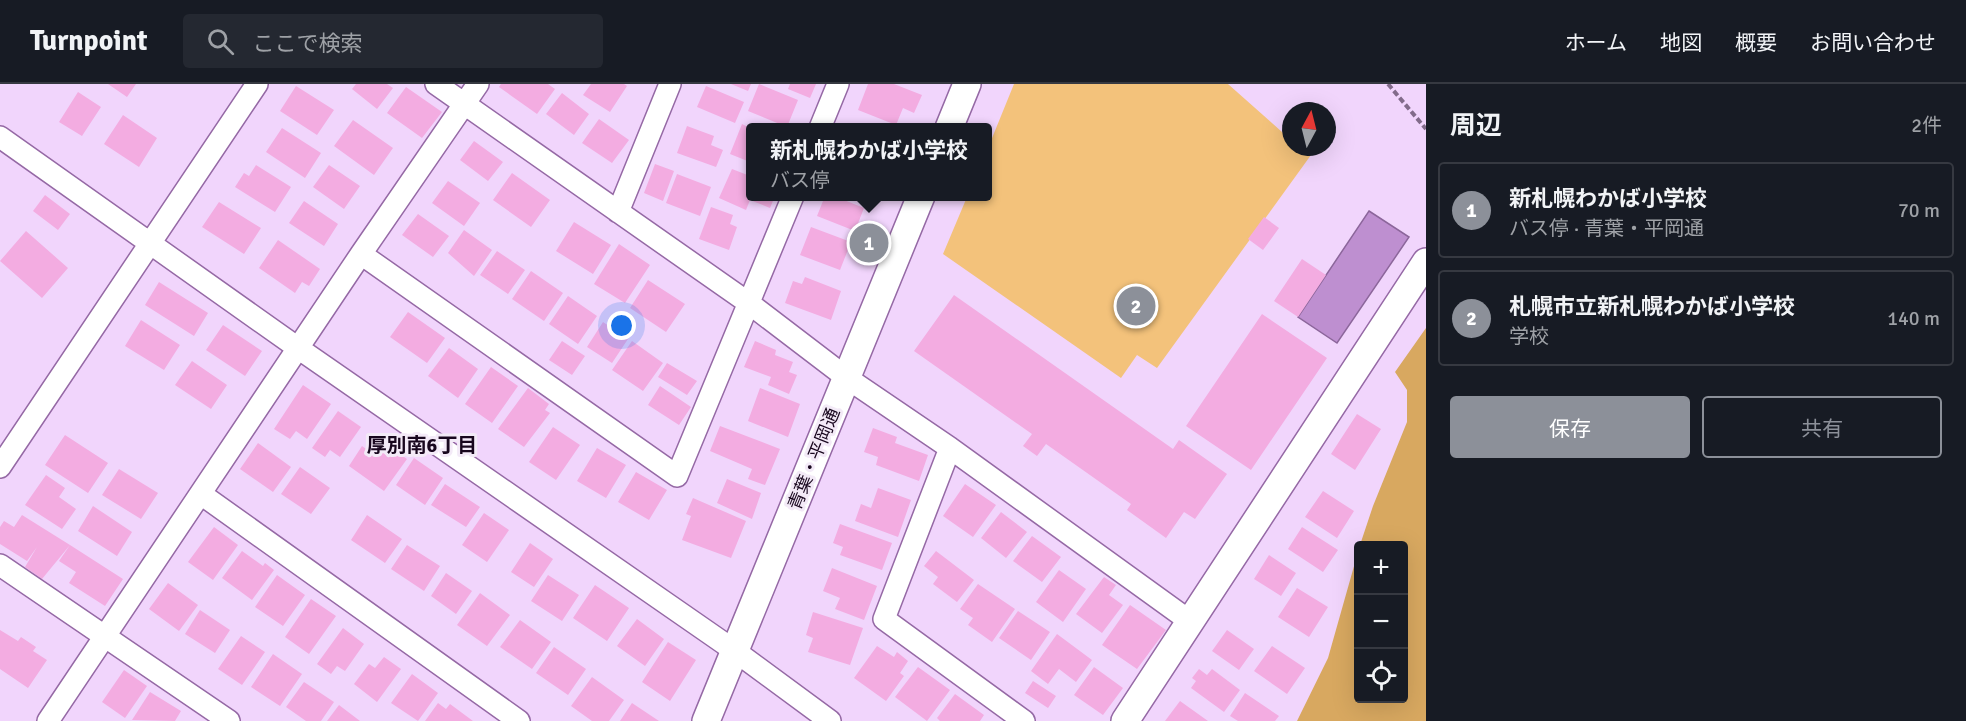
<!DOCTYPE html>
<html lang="ja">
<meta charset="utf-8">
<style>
body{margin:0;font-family:Signika,"Noto Sans JP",sans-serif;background:#242831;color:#f1f3f6}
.controls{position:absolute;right:18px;bottom:18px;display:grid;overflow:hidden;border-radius:6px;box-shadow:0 6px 24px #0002}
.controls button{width:54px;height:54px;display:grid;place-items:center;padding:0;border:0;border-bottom:2px solid #363941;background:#171b24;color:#f1f3f6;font:30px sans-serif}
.compass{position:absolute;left:1282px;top:18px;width:54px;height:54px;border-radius:50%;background:#171b24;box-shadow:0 6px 24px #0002;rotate:7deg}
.you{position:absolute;left:622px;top:242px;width:21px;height:21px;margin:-15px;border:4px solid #fff;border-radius:50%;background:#1a73e8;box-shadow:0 0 0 9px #1a73e833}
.badge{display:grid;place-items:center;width:39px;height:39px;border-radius:50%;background:#8c9099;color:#fff;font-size:20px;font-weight:700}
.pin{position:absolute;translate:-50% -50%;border:3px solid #fff;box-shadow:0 2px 6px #0006}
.popup{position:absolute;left:746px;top:39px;width:246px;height:78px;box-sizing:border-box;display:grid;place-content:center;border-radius:6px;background:#171b24;filter:drop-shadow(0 2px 4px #0005);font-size:20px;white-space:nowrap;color:#9ea1a6}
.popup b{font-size:22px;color:#f1f3f6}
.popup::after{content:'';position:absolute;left:50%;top:100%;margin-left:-12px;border:12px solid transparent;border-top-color:#171b24}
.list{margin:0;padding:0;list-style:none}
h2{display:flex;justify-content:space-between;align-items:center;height:78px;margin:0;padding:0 24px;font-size:26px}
h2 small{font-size:20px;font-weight:400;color:#9ea1a6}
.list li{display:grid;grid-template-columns:39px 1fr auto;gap:18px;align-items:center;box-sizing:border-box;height:96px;margin:0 12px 12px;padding:0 12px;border:2px solid #363941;border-radius:6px}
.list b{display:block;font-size:22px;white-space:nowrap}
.list p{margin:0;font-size:20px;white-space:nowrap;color:#9ea1a6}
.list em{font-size:20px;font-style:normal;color:#9ea1a6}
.actions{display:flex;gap:12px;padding:18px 24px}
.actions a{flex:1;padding:14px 0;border:2px solid #8c9099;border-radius:6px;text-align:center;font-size:21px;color:#8c9099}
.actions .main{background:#8c9099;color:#fff}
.icon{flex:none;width:33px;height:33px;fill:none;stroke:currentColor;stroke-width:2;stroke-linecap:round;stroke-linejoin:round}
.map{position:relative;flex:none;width:1426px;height:637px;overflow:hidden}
header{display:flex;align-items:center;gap:36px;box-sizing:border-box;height:84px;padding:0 30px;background:#171b24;border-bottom:2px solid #363941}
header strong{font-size:28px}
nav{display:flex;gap:33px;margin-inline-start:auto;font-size:21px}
.search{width:420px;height:54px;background:#242831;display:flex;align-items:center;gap:15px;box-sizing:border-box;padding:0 21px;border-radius:6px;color:#9ea1a6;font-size:22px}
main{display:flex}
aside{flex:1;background:#171b24}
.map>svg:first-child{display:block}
.green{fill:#f3c27b}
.forest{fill:#d8a860}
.water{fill:#be8fd0;stroke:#8c669b;stroke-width:1.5}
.building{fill:#f3ace1}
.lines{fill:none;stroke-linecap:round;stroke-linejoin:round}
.minor-casing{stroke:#9569a5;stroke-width:24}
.tertiary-casing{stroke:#9569a5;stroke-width:30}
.path{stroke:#826b8a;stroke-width:4;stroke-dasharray:6 3;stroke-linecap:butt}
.minor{stroke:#fff;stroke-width:21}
.tertiary{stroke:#fff;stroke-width:27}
.labels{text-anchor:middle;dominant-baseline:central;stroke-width:6;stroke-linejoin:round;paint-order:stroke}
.street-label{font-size:18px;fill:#18071e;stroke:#f3eaf7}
.neighbourhood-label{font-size:20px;font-weight:bold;fill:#18071e;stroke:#f3eaf7}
</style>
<header>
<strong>Turnpoint</strong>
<div class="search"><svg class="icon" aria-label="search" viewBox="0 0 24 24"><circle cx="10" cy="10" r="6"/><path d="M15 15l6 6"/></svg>ここで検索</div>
<nav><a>ホーム</a><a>地図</a><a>概要</a><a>お問い合わせ</a></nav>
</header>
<main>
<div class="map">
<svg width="1426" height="637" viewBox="0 0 1426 637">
<rect width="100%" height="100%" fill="#f1d5fc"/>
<!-- green -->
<path class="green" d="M1014 0H1228L1291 56V63H1300L1311 71 1157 284 1137 271 1121 294 943 170 967 113 988 112V64Z"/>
<!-- forest -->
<path class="forest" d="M1426 244V637H1297L1328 574 1358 468V614H1404V462L1360 461 1373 422 1407 338V306L1395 288Z"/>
<!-- water -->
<path class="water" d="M1369 127 1409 153 1337 259 1298 233Z"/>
<!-- building -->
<path class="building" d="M108 0H136L127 13Z
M356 0H387L393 4 377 25 352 5Z
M501 0H548L555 5 537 30 499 3Z
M591 0H624L627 2 610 28 583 11Z
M731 0H751L748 7Z
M759 0 798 16 787 43 748 27Z
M790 0H816L810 14 788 5Z
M868 0H894L922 11 914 29 903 24 896 41 858 26Z
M296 2 334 26 317 51 280 27Z
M706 2 744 18 735 39 697 23Z
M406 3 442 28 422 54 387 29Z
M78 8 101 23 82 52 59 38Z
M562 9 589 30 574 51 546 30Z
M123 31 157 54 139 83 104 60Z
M599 35 629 56 612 79 582 59Z
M353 36 393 64 374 91 334 62Z
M742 40 750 44V78L730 70Z
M687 42 714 52 711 61 723 66 716 83 677 69Z
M282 44 321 69 305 94 266 68Z
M474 57 503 78 488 97 460 76Z
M655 80 674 87 663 117 644 109Z
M256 81 291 103 275 128 235 103 244 89 249 92Z
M329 81 360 102 344 125 313 103Z
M732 85 750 92V112H775L770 124 750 116 746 126 719 114Z
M512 89 550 116 531 143 493 116Z
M677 90 711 103 700 132 666 119Z
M448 97 480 119 464 142 432 119Z
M45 111 70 130 58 146 33 127Z
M825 112H834L864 124 855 147 817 132Z
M304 117 338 140 324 162 289 139Z
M219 118 261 144 244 170 202 143Z
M711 123 733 131 730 140 737 143 729 166 699 155Z
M418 130 449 152 433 173 402 151Z
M1264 133 1279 144 1263 166 1248 155Z
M574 138 611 161 593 190 556 167Z
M811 143 851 158 840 186 800 171Z
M464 146 492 166 474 192 448 169Z
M26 147 68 184 42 214 0 177Z
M278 156 320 185 309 202 302 198 295 209 259 184Z
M619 160 650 181 625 219 594 200Z
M497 167 525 186 508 210 480 191Z
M1302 175 1326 191 1298 233 1274 217Z
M531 187 563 209 544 237 512 215Z
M805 193 841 207 831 236 785 219 793 197 802 200Z
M648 196 685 220 666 248 630 224Z
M159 198 208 229 194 252 145 221Z
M954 211 1173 365 1179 356 1227 390 1195 435 1184 428 1166 454 1127 426 1131 420 1046 360 1037 372 1023 362 1032 350 914 267Z
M568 212 597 232 578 260 549 240Z
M408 228 445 254 427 279 390 253Z
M1262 230 1327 274 1251 386 1186 342Z
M141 236 180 261 164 286 125 262Z
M603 238 628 255 612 279 587 263Z
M223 241 262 267 245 292 206 266Z
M562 257 585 272 572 291 549 276Z
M632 257 663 279 643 307 612 286Z
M755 257 776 266 775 271 793 278 789 288 797 291 789 310 768 301 771 293 744 283Z
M449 264 478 285 458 314 428 292Z
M192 277 227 301 211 325 175 301Z
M667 279 697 297 687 311 658 293Z
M491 283 518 302 492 339 465 320Z
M303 301 331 320 307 355 296 347 290 355 274 345Z
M660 302 691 323 679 341 648 321Z
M528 304 549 320 545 326 550 329 524 363 498 345Z
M760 304 800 320 788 353 748 337Z
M338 327 361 343 340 373 330 366 325 373 312 364Z
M1357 330 1381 345 1355 386 1331 370Z
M720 342 780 365 765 401 748 395 752 385 710 367Z
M553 343 580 361 556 396 529 378Z
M873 344 897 353 895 359 928 371 919 397 876 381 878 373 864 368Z
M65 351 108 379 88 409 45 381Z
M382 358 407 375 384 407 349 382 362 362 373 370Z
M258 359 291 383 273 408 240 385Z
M597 364 626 381 606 414 577 397Z
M414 374 443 394 425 421 396 401Z
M300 383 330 404 311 430 281 410Z
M119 385 158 409 141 435 102 411Z
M636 388 667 406 649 436 618 418Z
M46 391 65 404 59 413 76 425 62 445 25 421Z
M727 395 761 409 752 435 717 419Z
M445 400 480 423 466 443 431 421Z
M965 400 996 421 973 453 943 432Z
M878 404 911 416 898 453 855 437 861 420 871 424Z
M1323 407 1354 427 1337 454 1305 433Z
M693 414 746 437 731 474 682 456 691 432 686 430Z
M93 422 132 448 117 472 78 447Z
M1001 428 1027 448 1006 474 981 454Z
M484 429 509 446 487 478 462 461Z
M22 431 70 461 123 495 105 522 69 499 76 488 59 477 70 461 42 495 25 483 37 463 27 477 0 460V443L4 437 14 443Z
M367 431 402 455 385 479 351 456Z
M840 440 892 459 882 486 840 471 843 463 833 459Z
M214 443 238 461 213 496 188 478Z
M1302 443 1338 466 1323 488 1288 465Z
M1032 452 1061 473 1042 498 1013 477Z
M530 459 553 475 534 503 511 488Z
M407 461 440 482 424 507 391 485Z
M242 467 263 482 265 479 274 486 252 516 222 494Z
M936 467 974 496 957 518 933 500 938 493 924 482Z
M1269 471 1296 489 1281 512 1254 495Z
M832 484 877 502 864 536 835 525 840 514 823 507Z
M1059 486 1086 505 1063 538 1036 518Z
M446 489 472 507 456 530 431 512Z
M277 491 305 511 283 542 255 523Z
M548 491 579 511 562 537 531 517Z
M1104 493 1116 501 1109 511 1123 521 1102 549 1076 530Z
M168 499 198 521 179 547 149 525Z
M978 500 1015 525 992 558 968 541 973 534 960 525Z
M595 501 629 524 607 557 573 534Z
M1297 504 1328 523 1309 553 1278 533Z
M480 509 510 531 487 562 457 541Z
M311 515 336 532 309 570 285 553Z
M1130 521 1166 546 1137 585 1102 561Z
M200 526 230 546 215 569 185 550Z
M1018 527 1050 548 1031 576 999 554Z
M813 528 863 544 850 581 808 568 813 554 806 551Z
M637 535 664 555 645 582 617 562Z
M520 536 551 558 532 585 500 563Z
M343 544 364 560 345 587 337 582 331 590 317 580Z
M0 546 18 557 21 553 36 563 33 567 47 576 28 604 0 585Z
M1227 546 1254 565 1239 586 1212 567Z
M1057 550 1092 576 1076 598 1059 585 1048 600 1031 587Z
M241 552 265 568 242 601 218 585Z
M668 558 696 576 670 617 642 598Z
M877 562 894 573 897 568 908 577 900 589 904 592 886 617 854 594Z
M1272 562 1305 584 1287 610 1254 587Z
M554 563 586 585 568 611 536 589Z
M273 570 302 590 280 622 251 603Z
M384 573 401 585 377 618 354 600 369 580 375 584Z
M918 583 950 606 927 637 895 613Z
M1094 583 1123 604 1103 631 1074 611Z
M1199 585 1207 591 1212 585 1240 606 1224 628 1191 604 1196 597 1192 594Z
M124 586 147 602 125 634 102 618Z
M412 590 438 609 418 637 391 619Z
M592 593 624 616 609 637H592L571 622Z
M1033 597 1056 612 1048 624 1025 609Z
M304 598 334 618 321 637H306L286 623Z
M150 608 181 627 175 637 132 636Z
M1245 609 1279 632 1275 637H1238L1230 632Z
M955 610 984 631 980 637H940L937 634Z
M1180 617 1208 637H1165Z
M438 619 446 625 450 620 473 637H425Z
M632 619 659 637H620Z
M339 621 360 637H327Z"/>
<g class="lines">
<!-- minor casing -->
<g class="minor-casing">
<path id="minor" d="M436 0 750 220 847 294 950 364 1191 538
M820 44 838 0
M0 53 298 264 735 567 830 637
M618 128 670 0
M361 170 677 392 793 112
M950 364 884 535 1024 637
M0 383 257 0
M201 410 519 637
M0 481 229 637
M48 637 361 170 478 0"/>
</g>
<!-- tertiary casing -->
<g class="tertiary-casing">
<path id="tertiary" d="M949 44 967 0
M706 637 921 112
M1125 637 1426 178"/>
</g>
<!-- path -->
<path class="path" d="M1388 0 1426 45"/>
<!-- minor -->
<use href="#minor" class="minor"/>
<!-- tertiary -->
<use href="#tertiary" class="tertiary"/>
</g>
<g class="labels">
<!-- street labels -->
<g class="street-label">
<text transform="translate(814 375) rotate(-68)">青葉・平岡通</text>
</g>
<!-- neighbourhood labels -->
<g class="neighbourhood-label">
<text x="422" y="361">厚別南6丁目</text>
</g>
</g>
</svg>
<div class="controls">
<button>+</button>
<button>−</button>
<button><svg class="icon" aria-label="locate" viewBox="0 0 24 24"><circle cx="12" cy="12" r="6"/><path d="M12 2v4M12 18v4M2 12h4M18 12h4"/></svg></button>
</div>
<svg class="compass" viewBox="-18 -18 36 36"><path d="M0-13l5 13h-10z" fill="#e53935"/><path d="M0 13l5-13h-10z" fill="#9ea1a6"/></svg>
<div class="you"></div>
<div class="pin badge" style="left:869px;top:159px">1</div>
<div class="popup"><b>新札幌わかば小学校</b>バス停</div>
<div class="pin badge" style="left:1136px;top:222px">2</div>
</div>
<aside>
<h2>周辺<small>2件</small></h2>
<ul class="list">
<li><span class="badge">1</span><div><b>新札幌わかば小学校</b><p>バス停 · 青葉・平岡通</p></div><em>70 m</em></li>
<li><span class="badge">2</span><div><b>札幌市立新札幌わかば小学校</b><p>学校</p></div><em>140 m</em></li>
</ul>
<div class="actions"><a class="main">保存</a><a>共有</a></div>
</aside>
</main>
